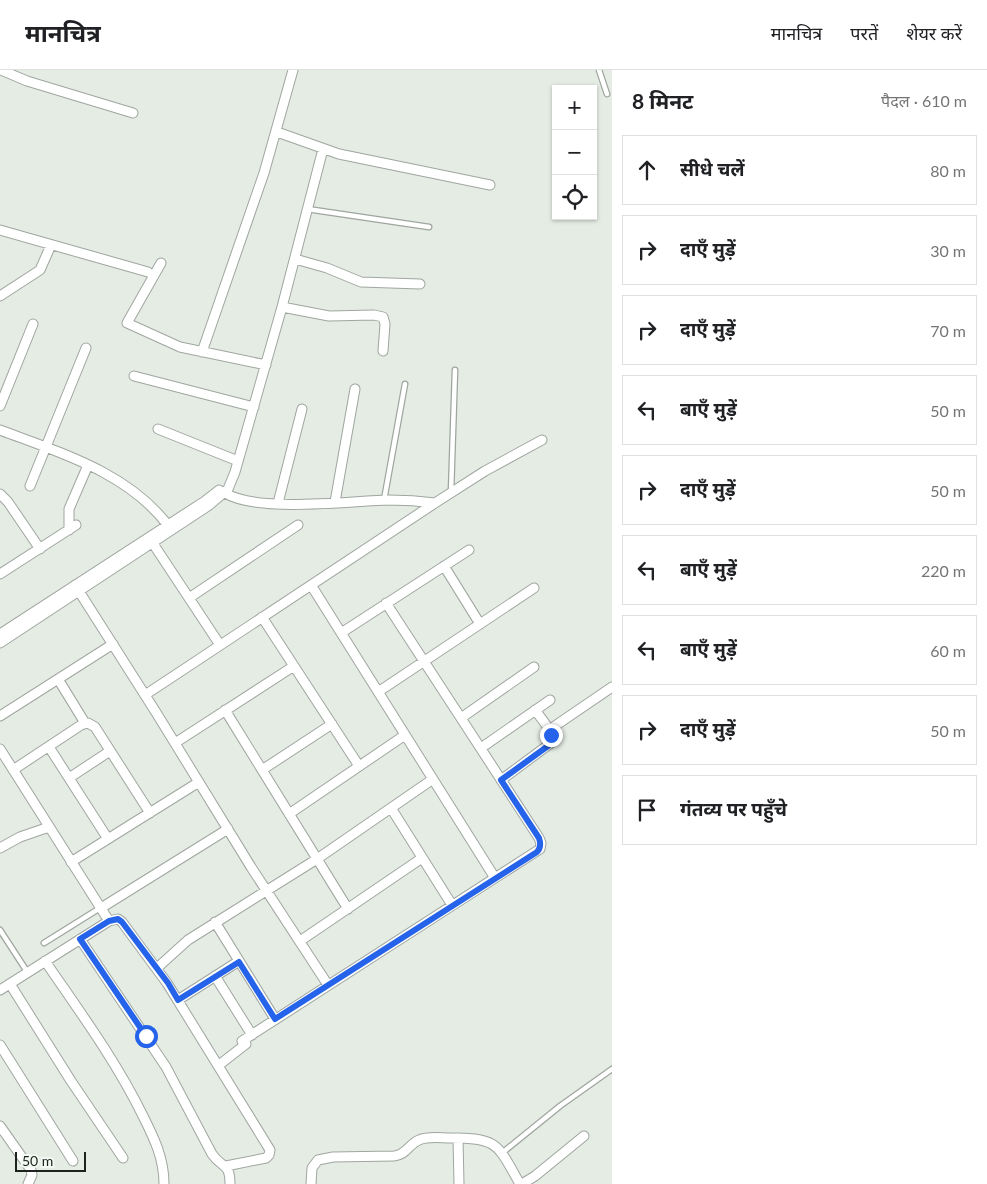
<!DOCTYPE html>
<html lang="hi">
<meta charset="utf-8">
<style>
body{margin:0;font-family:Lato,"Noto Sans Devanagari",sans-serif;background:#f6f6f6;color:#202124}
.controls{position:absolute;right:15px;top:15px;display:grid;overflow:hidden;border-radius:0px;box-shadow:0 1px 4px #0004}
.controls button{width:45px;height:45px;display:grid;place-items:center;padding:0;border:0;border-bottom:1px solid #e0e0e0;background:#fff;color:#202124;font:25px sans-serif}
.scale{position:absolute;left:15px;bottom:12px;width:71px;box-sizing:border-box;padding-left:5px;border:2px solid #1e211e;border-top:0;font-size:14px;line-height:18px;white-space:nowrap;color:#1e211e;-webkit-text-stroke:4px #f1f9f2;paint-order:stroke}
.stop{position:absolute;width:15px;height:15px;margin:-11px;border:4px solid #2563eb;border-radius:50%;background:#fff}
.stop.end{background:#2563eb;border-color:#fff;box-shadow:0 1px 5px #0008}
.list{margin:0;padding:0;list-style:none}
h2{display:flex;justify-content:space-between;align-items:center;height:65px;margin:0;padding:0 20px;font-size:21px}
h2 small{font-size:16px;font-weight:400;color:#757577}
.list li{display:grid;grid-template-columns:32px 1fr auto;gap:15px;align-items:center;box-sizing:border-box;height:70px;margin:0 10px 10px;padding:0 10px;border:1px solid #e0e0e0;border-radius:0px}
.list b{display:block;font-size:19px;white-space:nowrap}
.list em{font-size:16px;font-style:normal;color:#757577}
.icon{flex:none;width:28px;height:28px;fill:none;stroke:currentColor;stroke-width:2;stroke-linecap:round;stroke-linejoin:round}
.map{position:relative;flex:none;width:612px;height:1114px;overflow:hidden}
header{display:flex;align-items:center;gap:30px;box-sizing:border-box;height:70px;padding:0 25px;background:#fff;border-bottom:1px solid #e0e0e0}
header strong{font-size:24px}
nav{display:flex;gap:28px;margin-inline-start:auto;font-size:18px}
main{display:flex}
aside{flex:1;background:#fff}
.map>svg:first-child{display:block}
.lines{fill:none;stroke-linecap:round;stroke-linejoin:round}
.lane-casing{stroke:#9fa69f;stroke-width:7}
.street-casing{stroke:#9fa69f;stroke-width:11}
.lane{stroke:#fff;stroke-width:4.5}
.street{stroke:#fff;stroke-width:9}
.route{stroke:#2563eb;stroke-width:6}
</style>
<header>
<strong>मानचित्र</strong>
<nav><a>मानचित्र</a><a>परतें</a><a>शेयर करें</a></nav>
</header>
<main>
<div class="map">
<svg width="612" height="1114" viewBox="0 0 612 1114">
<rect width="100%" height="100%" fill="#e4ece4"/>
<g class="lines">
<!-- lane casing -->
<g class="lane-casing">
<path id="lane" d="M599 0 607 24
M307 139 429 157
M451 422 455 300
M384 430 405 314
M0 860 28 903
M44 873 100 838
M502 1083 560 1036 612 999"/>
</g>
<!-- street casing -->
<g class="street-casing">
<path id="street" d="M1 0 27 11 133 43
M277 62 339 84 490 115
M0 160 148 202
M295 189 327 198 361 212 420 214
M161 193 127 253 180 277 266 295
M0 226 40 200 51 175
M282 237 329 246 374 245 383 247 385 254 383 281
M202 282 264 103 293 0
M134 306 254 337
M0 336 33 254
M158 359 238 391
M0 360C61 383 130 403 170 458
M30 416 86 278
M225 423C258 443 348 431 389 430 404 430 420 431 435 433
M0 424 8 432 40 479
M335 432 355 319
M278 433 302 339
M69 460V439L88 395
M150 469 220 575
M444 496 480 554
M0 504 76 455
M75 515 157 644 251 797 328 915
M311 515 495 808
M189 528 298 455
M262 547 359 696
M341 563 469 480
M0 564 205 431 219 420
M0 573 208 436 228 419 235 402 282 237 323 79
M58 609 85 653
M378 622 534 518
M145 625 435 433 485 401 542 370
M225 640 348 839
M0 646 113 574
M461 648 534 597
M549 660 612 617
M175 673 294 596
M49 677 108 769
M481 678 550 630
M0 679 109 851
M13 700 81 655 88 653 95 657 150 743
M262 700 332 654
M69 708 110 681
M501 710 551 673C553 660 542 650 535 640
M391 738 452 835
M289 744 405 665
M0 778 20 767 49 757
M71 792 199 712
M101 838 228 759
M215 852 275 949
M80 869 166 997 212 1084C222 1099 230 1092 230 1114
M300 871 422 788
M45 891C80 942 116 991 143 1046 154 1068 164 1088 164 1114
M157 898 188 870 317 789 433 709
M215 906 252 965
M10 914 71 1011 123 1088
M0 920 109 851 118 849 122 852 167 913 270 1080 269 1085 266 1088 226 1096
M178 930 239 891
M242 971 540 779 541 773 539 768 386 533
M0 975 73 1091
M219 995 246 974
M0 1056 31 1100 32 1105 28 1114
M458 1068 459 1114
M311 1114 312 1098 318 1090 333 1087 394 1086C406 1085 409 1074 419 1070 428 1066 441 1068 450 1068 499 1068 497 1074 520 1114
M522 1114 535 1106 584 1066"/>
</g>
<!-- lane -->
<use href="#lane" class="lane"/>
<!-- street -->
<use href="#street" class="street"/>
</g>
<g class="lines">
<!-- route -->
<path class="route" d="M146 966 80 869 109 851 118 849 122 852 168 913 178 930 239 892 275 949 537 782C541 778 541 774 539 768L501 710 548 676 551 673V665"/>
</g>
</svg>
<div class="controls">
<button>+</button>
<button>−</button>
<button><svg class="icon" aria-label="locate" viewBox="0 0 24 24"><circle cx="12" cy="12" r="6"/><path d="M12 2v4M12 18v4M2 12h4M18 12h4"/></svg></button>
</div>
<div class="scale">50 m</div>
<div class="stop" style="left:146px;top:966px"></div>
<div class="stop end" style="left:551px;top:665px"></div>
</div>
<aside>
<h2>8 मिनट<small>पैदल · 610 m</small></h2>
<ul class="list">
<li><svg class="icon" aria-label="ahead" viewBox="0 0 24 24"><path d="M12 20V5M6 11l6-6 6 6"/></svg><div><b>सीधे चलें</b></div><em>80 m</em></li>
<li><svg class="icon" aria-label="right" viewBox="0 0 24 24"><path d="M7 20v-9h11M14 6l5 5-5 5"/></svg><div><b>दाएँ मुड़ें</b></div><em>30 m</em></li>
<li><svg class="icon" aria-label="right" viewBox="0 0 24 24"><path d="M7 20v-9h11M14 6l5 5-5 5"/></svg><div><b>दाएँ मुड़ें</b></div><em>70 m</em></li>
<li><svg class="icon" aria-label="left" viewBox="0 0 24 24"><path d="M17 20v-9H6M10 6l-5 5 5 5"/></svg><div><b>बाएँ मुड़ें</b></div><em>50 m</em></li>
<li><svg class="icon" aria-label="right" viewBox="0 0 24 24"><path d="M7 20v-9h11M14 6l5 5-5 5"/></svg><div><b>दाएँ मुड़ें</b></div><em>50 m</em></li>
<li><svg class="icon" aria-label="left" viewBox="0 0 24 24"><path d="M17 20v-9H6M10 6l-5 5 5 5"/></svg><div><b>बाएँ मुड़ें</b></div><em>220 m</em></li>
<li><svg class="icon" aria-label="left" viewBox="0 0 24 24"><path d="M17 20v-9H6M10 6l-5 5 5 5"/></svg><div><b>बाएँ मुड़ें</b></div><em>60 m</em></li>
<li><svg class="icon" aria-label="right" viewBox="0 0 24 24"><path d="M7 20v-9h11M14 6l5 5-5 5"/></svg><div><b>दाएँ मुड़ें</b></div><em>50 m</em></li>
<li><svg class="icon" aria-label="arrive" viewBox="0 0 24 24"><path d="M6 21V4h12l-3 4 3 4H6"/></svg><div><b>गंतव्य पर पहुँचे</b></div></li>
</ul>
</aside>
</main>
